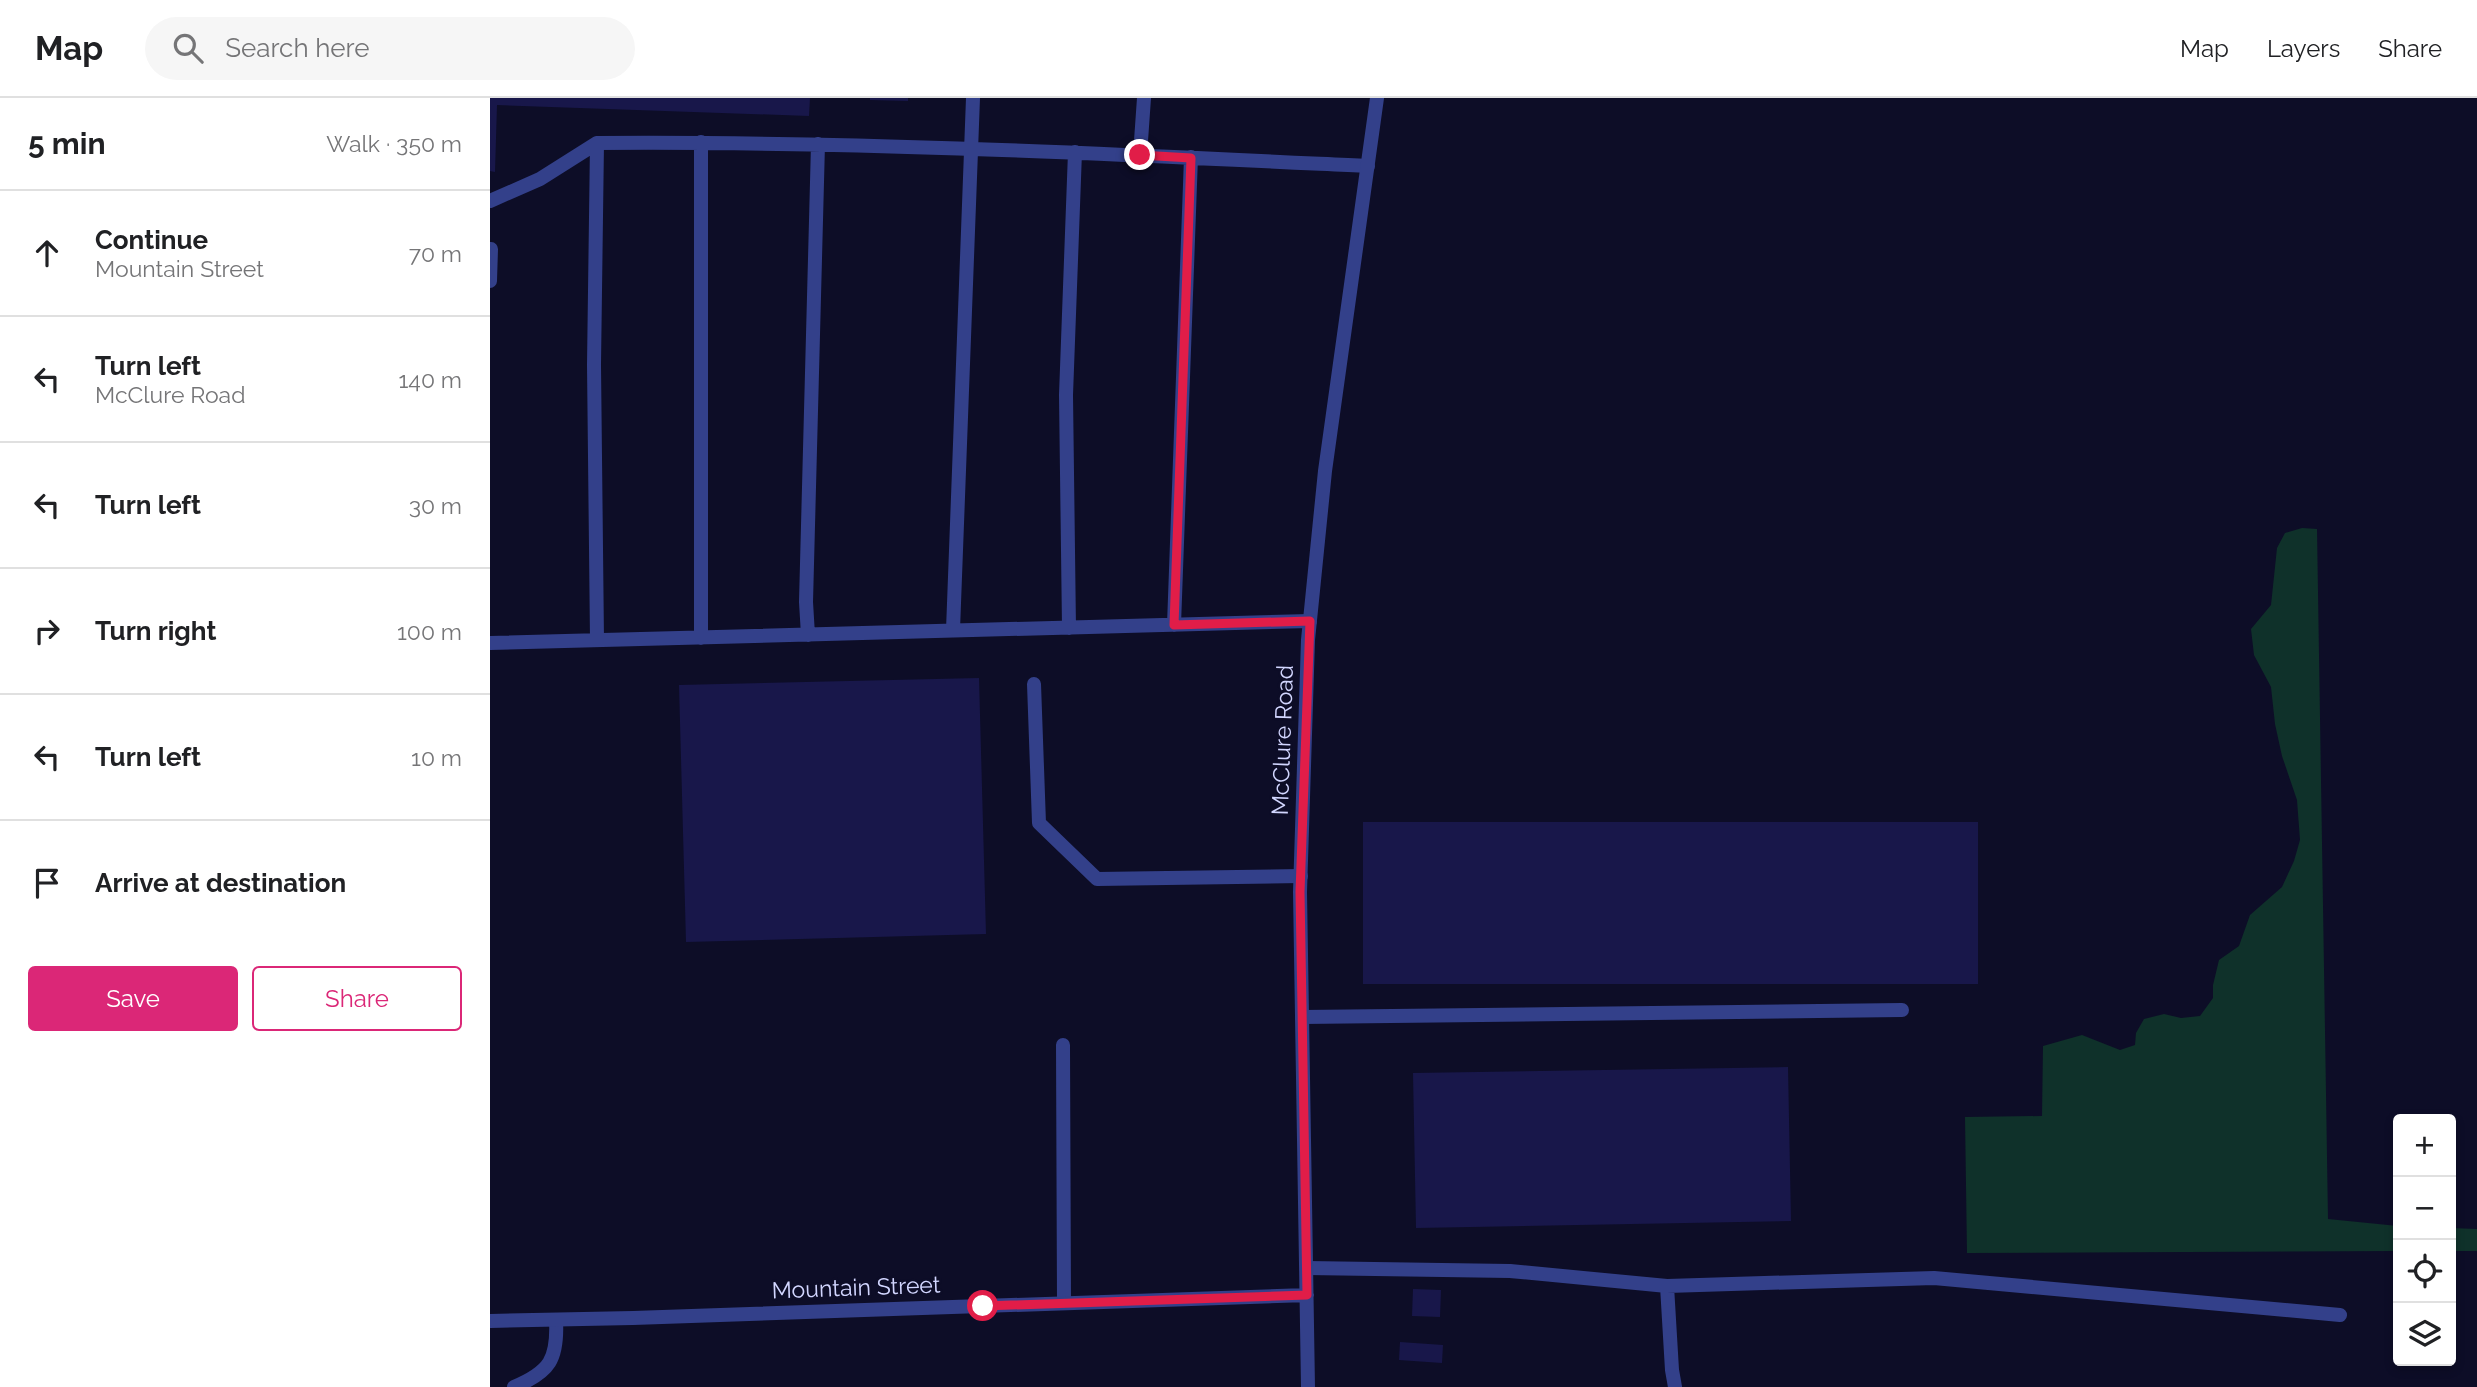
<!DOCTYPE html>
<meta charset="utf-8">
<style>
body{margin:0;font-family:Raleway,sans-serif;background:#f6f6f6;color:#202124}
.controls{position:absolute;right:21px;bottom:21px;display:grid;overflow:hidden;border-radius:7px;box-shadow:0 4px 10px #0003}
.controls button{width:63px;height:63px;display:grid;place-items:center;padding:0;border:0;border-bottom:2px solid #e0e0e0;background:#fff;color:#202124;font:35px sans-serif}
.stop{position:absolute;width:21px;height:21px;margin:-16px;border:5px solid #e11d48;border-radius:50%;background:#fff}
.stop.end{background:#e11d48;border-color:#fff;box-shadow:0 2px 7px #0008}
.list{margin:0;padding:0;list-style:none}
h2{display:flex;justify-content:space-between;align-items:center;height:91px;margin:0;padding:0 28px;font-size:30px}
h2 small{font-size:23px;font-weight:400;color:#757577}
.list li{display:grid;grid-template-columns:46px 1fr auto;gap:21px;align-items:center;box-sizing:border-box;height:126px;padding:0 28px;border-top:2px solid #e0e0e0}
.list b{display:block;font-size:26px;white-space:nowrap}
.list p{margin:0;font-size:23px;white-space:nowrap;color:#757577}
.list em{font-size:23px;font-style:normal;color:#757577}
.actions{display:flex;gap:14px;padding:21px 28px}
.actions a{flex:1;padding:16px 0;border:2px solid #db2777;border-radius:7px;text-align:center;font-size:24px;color:#db2777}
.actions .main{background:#db2777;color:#fff}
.icon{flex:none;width:38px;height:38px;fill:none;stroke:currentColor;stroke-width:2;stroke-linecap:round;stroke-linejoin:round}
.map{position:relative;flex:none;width:1987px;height:1289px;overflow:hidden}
header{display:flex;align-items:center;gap:42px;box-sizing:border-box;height:98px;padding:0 35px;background:#fff;border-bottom:2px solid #e0e0e0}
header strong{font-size:33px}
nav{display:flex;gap:38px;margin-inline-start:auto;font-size:24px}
.search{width:490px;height:63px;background:#f6f6f6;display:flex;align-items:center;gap:18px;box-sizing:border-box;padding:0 24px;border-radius:38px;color:#757577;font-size:26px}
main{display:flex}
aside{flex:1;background:#fff}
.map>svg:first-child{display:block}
.green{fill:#0f312a}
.building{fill:#18174a}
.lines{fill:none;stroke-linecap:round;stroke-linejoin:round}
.service{stroke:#33408a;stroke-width:14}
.minor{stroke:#33408a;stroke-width:14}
.route{stroke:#e11d48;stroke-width:9}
.labels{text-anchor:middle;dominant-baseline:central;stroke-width:5;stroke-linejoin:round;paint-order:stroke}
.street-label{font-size:23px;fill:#d2d6ff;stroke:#0d0d27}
</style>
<header>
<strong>Map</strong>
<div class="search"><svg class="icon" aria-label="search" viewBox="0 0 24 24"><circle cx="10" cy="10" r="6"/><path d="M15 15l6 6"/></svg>Search here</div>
<nav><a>Map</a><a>Layers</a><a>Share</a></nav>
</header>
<main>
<aside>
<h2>5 min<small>Walk · 350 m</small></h2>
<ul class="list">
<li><svg class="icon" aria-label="ahead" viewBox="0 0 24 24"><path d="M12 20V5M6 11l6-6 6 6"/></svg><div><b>Continue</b><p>Mountain Street</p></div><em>70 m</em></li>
<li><svg class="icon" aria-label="left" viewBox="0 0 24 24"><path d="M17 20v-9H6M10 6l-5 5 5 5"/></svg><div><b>Turn left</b><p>McClure Road</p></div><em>140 m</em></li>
<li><svg class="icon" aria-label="left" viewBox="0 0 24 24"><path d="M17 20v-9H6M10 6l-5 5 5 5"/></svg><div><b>Turn left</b></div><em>30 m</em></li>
<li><svg class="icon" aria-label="right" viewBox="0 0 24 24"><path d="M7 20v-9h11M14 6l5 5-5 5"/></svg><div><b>Turn right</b></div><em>100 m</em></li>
<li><svg class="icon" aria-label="left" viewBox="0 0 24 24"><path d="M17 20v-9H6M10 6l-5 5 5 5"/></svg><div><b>Turn left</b></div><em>10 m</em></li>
<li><svg class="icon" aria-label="arrive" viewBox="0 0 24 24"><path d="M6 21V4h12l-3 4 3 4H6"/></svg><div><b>Arrive at destination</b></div></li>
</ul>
<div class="actions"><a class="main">Save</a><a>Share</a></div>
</aside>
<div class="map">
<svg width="1987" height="1289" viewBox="0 0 1987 1289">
<rect width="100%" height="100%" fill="#0d0d27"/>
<!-- green -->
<path class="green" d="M1812 430 1827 431 1838 1121 1908 1128V1153L1477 1155 1475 1019 1552 1018 1553 948 1592 937 1630 952 1645 947 1646 935 1654 921 1674 916 1691 920 1710 918 1723 900V887L1729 862 1749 848 1760 817 1792 789 1804 763 1810 742 1807 702 1792 658 1785 626 1781 589 1764 557 1761 531 1781 507 1787 450 1795 435Z
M1961 1130 1987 1131V1153H1961Z"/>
<!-- building -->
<path class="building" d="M0 0H320L319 18 7 7 5 74 0 73Z
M380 0H418V3L380 2Z
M489 580 496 836 196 844 189 587Z
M873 724H1488V886H873Z
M1298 969 1301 1123 926 1130 923 975Z
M923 1191 951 1192 950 1219 922 1218Z
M910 1244 953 1247 952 1265 909 1262Z"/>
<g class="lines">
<!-- service -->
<path class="service" d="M650 57 654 0
M0 103 50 81 107 45
M0 183 1 151
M684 527 701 59
M579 530 576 297 585 54
M463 532 483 0
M318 537 316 504 328 46
M211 540V44
M107 542 104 267 107 45C364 43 621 56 878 68
M0 545 820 523
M544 586 549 725 607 781 811 778
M812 919 1412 912
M573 947 574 1205
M817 1170 1020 1173 1177 1188 1182 1272 1185 1289
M1177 1188 1444 1180 1850 1217
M24 1289C60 1274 68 1261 66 1222"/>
<!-- minor -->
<path class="minor" d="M0 1223 143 1220 817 1197
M818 1289 810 794 818 542 835 373 887 0"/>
</g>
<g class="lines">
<!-- route -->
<path class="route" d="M493 1208 817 1197 810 794 820 523 684 527 701 60 650 57"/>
</g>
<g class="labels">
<!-- street labels -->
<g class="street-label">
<text transform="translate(792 642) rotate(-88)">McClure Road</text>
<text transform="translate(366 1189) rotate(-2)">Mountain Street</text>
</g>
</g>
</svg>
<div class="controls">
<button>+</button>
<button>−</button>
<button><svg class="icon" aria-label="locate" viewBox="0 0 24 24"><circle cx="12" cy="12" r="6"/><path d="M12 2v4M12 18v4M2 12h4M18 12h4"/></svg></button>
<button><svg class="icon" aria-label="layers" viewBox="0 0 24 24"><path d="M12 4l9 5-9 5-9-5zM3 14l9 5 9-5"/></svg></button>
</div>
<div class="stop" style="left:493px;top:1208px"></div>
<div class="stop end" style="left:650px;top:57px"></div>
</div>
</main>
